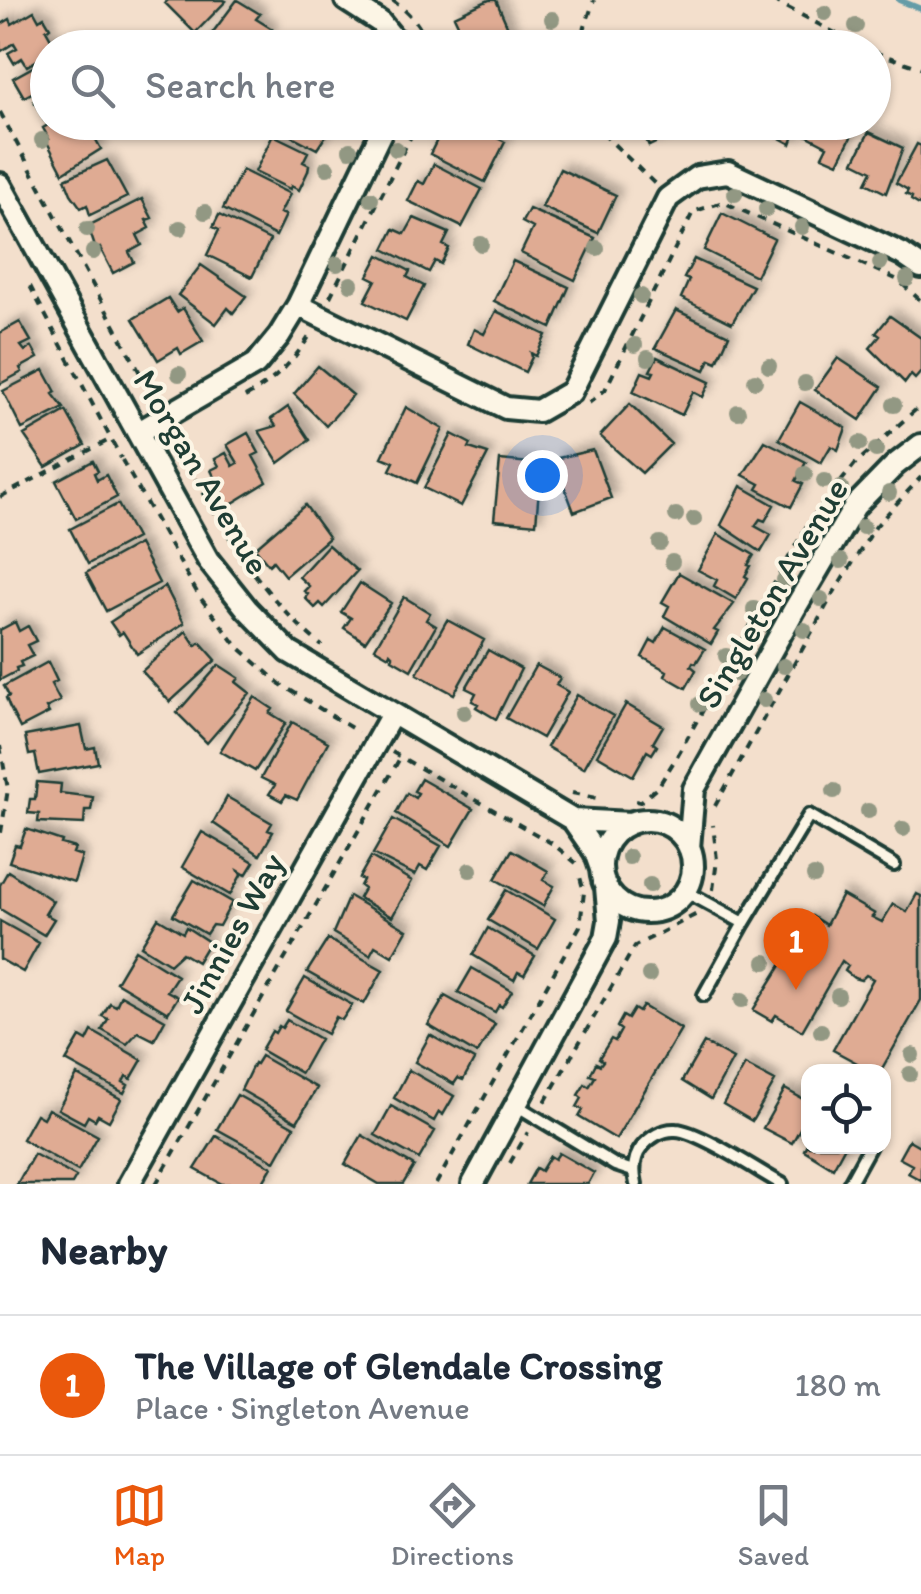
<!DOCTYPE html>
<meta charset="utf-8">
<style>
body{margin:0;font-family:Itim,sans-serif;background:#f2f2f3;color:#1f2937}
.controls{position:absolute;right:30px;bottom:30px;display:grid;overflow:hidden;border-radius:20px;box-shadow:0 2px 8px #0004}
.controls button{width:90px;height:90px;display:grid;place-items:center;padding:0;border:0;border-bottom:2px solid #e0e1e3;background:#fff;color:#1f2937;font:50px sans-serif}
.you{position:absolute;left:542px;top:475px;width:35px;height:35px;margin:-25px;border:8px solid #fff;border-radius:50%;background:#1a73e8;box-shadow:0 0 0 15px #1a73e833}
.badge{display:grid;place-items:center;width:65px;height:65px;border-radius:50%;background:#ea580c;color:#fff;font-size:32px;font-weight:700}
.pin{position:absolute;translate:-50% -82px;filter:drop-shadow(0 2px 5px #0008)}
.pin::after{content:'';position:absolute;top:52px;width:35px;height:30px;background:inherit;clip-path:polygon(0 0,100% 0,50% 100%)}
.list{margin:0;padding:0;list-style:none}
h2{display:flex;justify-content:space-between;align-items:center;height:130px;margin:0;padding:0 40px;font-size:42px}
h2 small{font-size:32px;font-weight:400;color:#747a83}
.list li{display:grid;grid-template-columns:65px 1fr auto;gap:30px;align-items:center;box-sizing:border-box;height:140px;padding:0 40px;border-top:2px solid #e0e1e3}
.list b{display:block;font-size:38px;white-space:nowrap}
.list p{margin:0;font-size:32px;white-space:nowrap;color:#747a83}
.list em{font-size:32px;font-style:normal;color:#747a83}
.icon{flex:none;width:55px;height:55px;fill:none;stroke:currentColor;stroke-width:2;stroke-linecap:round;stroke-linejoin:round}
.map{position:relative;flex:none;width:921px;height:1184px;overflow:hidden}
.search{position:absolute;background:#fff;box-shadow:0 2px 8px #0004;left:30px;right:30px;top:30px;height:110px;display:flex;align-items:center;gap:25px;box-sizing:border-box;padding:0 35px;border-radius:55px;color:#747a83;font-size:38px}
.sheet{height:270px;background:#fff}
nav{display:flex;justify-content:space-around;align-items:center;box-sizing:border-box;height:140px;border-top:2px solid #e0e1e3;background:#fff;font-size:28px;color:#747a83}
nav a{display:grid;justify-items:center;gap:5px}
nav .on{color:#ea580c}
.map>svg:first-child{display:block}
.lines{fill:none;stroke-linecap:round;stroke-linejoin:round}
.stream{stroke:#659ca7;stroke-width:6}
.building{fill:#dfab93;stroke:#1f3d34;stroke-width:2.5;filter:url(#shadow)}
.lane-casing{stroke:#1f3d34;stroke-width:18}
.street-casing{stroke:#1f3d34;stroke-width:28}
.path{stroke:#1f3d34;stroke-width:4;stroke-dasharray:8 8;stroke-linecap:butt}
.lane{stroke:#fcf5e5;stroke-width:10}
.street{stroke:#fcf5e5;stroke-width:20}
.tree{fill:#929883}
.labels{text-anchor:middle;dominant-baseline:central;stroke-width:8;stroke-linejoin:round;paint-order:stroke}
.street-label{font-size:35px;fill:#1f3d34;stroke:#fcf5e5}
</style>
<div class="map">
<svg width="921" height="1184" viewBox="0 0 921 1184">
<defs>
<filter id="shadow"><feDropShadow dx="6" dy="-6" stdDeviation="5" flood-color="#0004"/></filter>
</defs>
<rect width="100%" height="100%" fill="#f3dfcc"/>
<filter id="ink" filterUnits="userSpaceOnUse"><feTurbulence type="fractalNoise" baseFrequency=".01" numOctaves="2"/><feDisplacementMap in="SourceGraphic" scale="20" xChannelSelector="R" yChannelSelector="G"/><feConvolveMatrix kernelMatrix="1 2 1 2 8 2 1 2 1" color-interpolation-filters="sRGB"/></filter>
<g filter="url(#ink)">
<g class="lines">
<!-- stream -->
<path class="stream" d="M899 0 921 9"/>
</g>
<!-- building -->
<path class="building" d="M168 0H224L226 1 195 33 165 3Z
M237 0 260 14 256 19 272 29 260 48H201Z
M489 0H496L512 37 490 48H459L455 37 461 31 454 16Z
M34 11 39 20 44 17 50 27 46 30 56 48H48V54L27 66 22 58 14 63 8 53 17 48 14 43 0 52V25L10 19 12 24Z
M44 61 48 67V118L44 120 34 101 40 98 36 91 24 97 13 78Z
M53 122H97L89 127 101 149 63 173 46 140 49 139 43 128Z
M265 122H325L323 128 329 131 317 149Z
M454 122H465L505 142 485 182 430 154 441 132 447 135Z
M638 122H684L686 128 649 146Z
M772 122H799L791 144 774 135 775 132 769 129Z
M812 122H853L851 126 855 129 838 163 822 156 827 146 806 135Z
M869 132 903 148 886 193 866 183 872 171 854 162Z
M273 135 308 152 303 162 309 165 308 171 299 190 291 186 290 189 255 172Z
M917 144 921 146V206L911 200 912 197 906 194 908 190 896 183Z
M107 160 127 197 90 215 87 205 81 208 71 194 65 179Z
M434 164 482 189 462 227 408 201 418 181 424 184Z
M560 169 616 195 598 233 542 207Z
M242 170 290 194 280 213 286 215 276 236 223 209Z
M142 199 152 218 146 220 150 228 137 235 142 245 129 252 134 262 113 273 100 248 96 250 88 226Z
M529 209 595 238 575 280 521 253 533 228 522 222Z
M722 213 774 239 756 276 704 250Z
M219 215 270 240 252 277 207 255 219 230 213 227Z
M414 218 449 233 443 245 449 248 441 264 435 261 429 272 384 249 394 229 405 234Z
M379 255 410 271 407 277 424 286 406 321 365 301 376 280 368 276Z
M694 259 753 286 732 323 681 298 689 280 684 278Z
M513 261 569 287 551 328 494 301Z
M201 265 246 296 233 313 228 308 216 324 178 295Z
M168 298 177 312 183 308 203 341 181 354 178 348 158 360 133 319Z
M676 310 729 335 717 362 710 359 705 370 655 348Z
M496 311 546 335 536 356 531 353 532 357 525 372 468 344 474 329 484 334Z
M890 316 921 338V372L915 379 911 375 905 383 870 348 880 336 876 333Z
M20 322 31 341 21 346 25 351 32 347 38 358 20 368 22 372 0 384V333Z
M657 357 710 382 703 397 693 392 682 415 633 392 642 372 652 376 654 372 650 371Z
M838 358 882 387 860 420 815 390Z
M318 366 353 395 326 426 294 394Z
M44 370 56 392 53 394 64 408 22 429 3 391Z
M800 402 846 428 838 450 831 446 821 463 779 439Z
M630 404 671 444 642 473 600 436Z
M288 407 310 440 279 463 259 431 276 426 271 419Z
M406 407 443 429 417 483 390 470 394 462 382 457Z
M66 411 85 445 46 467 24 435Z
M248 433 259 453 253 456 267 482 228 506 211 470 219 466 215 459 226 453 233 466 238 463 227 445Z
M452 434 471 444 469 448 488 454 461 506 424 488Z
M765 441 806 462 796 481 803 484 791 507 757 489 760 484 743 475Z
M593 450 611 498 574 512 554 459Z
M500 460 541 464 536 524 494 520Z
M93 461 98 471 94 473 97 480 106 475 117 497 76 519 56 481Z
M741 486 774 505 765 521 760 519 755 526 771 535 761 552 721 525Z
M118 504 136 538 88 564 70 529Z
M305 505 329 538 285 576 273 561 269 565 255 548Z
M718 534 754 555 748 565 751 566 745 576 748 578 736 599 714 586 717 580 698 570Z
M139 544 159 583 106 611 86 573Z
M328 545 357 571 324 607 320 603 315 608 305 598 308 594 304 591 309 586 299 577Z
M679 573 734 604 714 630 718 632 711 644 664 616 669 606 662 602Z
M360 583 391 603 365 642 344 628 351 618 341 612Z
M165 586 184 623 137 654 123 632 119 635 110 622Z
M404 597 430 613 426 620 436 626 411 670 392 659 393 656 390 653 389 656 375 648Z
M447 620 484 640 454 694 417 674Z
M15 622 19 631 28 626 36 641 27 645 33 656 20 662 22 666 16 668 17 671 0 680V630Z
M665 627 705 649 696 663 693 662 691 666 696 670 686 688 665 676 667 671 642 657 651 640 656 643Z
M186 631 196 646 200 642 216 660 170 702 142 671Z
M488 650 521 669 496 719 476 707 478 704 472 701 476 693 466 688Z
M48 662 57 681 51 684 60 701 46 708 49 713 20 728 9 706 6 698 9 696 4 686Z
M219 665 239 678 236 682 250 693 207 743 177 713Z
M536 665 560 678 556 685 568 692 542 738 506 718Z
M577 695 613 716 584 768 547 747Z
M255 697 273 709 270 713 286 723 255 771 220 751Z
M626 704 663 726 653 743 657 746 652 754 647 751 633 776 597 755Z
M292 722 328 742 297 800 286 795 282 801 269 794 275 785 261 778Z
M81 726 86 749 95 747 98 763 39 774 35 754 29 755 25 736Z
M421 779 473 809 451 846 396 813 407 793 415 798 418 793 414 791Z
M37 782 61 784 60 793 93 797 91 810H85L84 824 38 822 39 814 28 813 30 799H35Z
M227 797 272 823 268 830 273 832 260 855 213 823Z
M393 819 441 846 427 870 420 866 415 875 373 854Z
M26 829 62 841 61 844 75 848 73 853 82 856 74 882 9 862 15 845 20 846Z
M202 832 254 862 246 875 239 871 241 875 230 895 182 867Z
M512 850 548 871 543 880 554 886 543 906 495 879Z
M371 857 412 881 392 917 359 898 364 889 360 886 363 880 359 878Z
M8 871 53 901 45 914 54 919 44 935 0 909V885Z
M194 880 232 902 219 926 212 925 206 934 173 915Z
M506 890 555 919 538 949 488 920Z
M917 894 921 896V1000L880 1072H859L854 1069 857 1063 833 1050 873 979 866 975 861 980 854 978 845 971 848 966 842 961 802 1031 776 1015 772 1021 753 1010 812 916 826 925 842 895 875 914 872 917 882 922 893 904 907 912Z
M349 896 407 930 392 956 375 946 370 955 333 933Z
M158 918 183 933 186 927 209 942 197 962 182 953 170 964 141 946Z
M0 921 39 943 23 972 0 959Z
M488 928 535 956 524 975 518 972 514 980 473 955Z
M328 939 383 970 364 1004 307 972Z
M135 950 177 976 167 991 178 997 168 1013 116 982Z
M472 968 512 991 502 1007 499 1005 495 1012 458 992Z
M305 978 352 1005 342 1020 336 1017 327 1034 286 1011Z
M121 995 165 1020 154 1040 138 1032 127 1044 102 1030 108 1019 102 1016 110 1003 116 1006Z
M445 996 495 1024 477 1054 428 1025Z
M643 1006 681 1029 616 1139 579 1117 583 1110 577 1107 582 1098 578 1095 585 1084 589 1087 595 1077 590 1075 596 1063 600 1065 603 1061 599 1058 611 1039 615 1041 621 1030 617 1027 623 1016 628 1019 634 1009 639 1012Z
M287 1020 320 1039 301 1073 261 1050 272 1031 275 1033 279 1026 282 1028Z
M92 1031 142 1060 131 1079 126 1076 123 1082 128 1085 124 1093 66 1061 80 1037 87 1041Z
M430 1035 474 1060 463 1080 458 1078 454 1084 415 1062Z
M704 1043 733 1059 711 1099 682 1081Z
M261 1056 317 1088 297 1122 241 1090 254 1063 256 1064Z
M745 1065 775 1081 752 1121 723 1104Z
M409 1070 454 1096 443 1115 439 1112 434 1121 394 1098Z
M77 1075 121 1099 109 1121 98 1115 95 1120 88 1116 84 1123 58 1109Z
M785 1089 808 1102V1114L792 1143 763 1128Z
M237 1095 294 1127 275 1161 217 1129Z
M391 1106 435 1131 419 1159 375 1135Z
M48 1109 98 1136 78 1171 22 1139 36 1114 43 1118Z
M362 1135 414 1166 403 1184H379L345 1164Z
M216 1136 272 1167 262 1184H222L195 1169Z
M909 1140 921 1147V1180L908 1173 912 1165 899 1158Z
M808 1141V1146H845L833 1168 804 1150Z
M559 1153 594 1173 588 1184H527L536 1168 541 1171 550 1156 555 1159Z
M34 1154 76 1177 72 1184H17Z"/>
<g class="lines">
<!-- lane casing -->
<g class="lane-casing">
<path id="lane" d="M685 891 744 923 809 815 894 865
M704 995 744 923
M516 1105 615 1165 633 1171
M636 1184C633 1171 633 1158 642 1147 650 1137 663 1129 676 1130 699 1131 760 1172 782 1184
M849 1184 870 1146"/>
</g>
<!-- street casing -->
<g class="street-casing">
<path id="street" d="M346 0 380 22 401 48
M0 184 208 560 247 609 289 652 573 820 595 852 601 869
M298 305 506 408 538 411 571 392 668 198 697 177 728 172 902 254 921 267
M139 432 256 364 279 336 298 305 386 122
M573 820 631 823
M601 866a46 46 0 1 1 92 0a46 46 0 1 1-92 0Z
M689 848 694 789 794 610 855 506 895 465 921 445
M129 1184 392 714
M473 1184 606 938 609 921 606 887"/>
</g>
<!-- path -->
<path class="path" d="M392 0C409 13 423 25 427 48
M773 0 863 48
M578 48 594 0
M874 52 921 68
M0 112 155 401
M591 122 656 185
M30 286 121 458
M330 297 418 122
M245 397C275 381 294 361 312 332
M589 403 605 390 693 212 723 202 898 280 921 301
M173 436C216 516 251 587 322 646
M122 460 199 596 238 647 280 684 358 732
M0 497 111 439
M0 746 8 789 0 839
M392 752 553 844 576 863
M572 793 597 798
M636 801 640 802 658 787 676 758 810 520 855 464 921 405
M715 806 833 594 876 526 921 477
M713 890 717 860 713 825
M545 1102 635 946 697 914
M510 1163 528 1132
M156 1184 400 758
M436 1184 580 926 584 892 580 877"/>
<!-- lane -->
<use href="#lane" class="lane"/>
<!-- street -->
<use href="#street" class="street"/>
</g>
<!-- trees -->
<g class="tree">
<circle cx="825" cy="13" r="8"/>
<circle cx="552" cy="19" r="8"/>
<circle cx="856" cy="26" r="8"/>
<circle cx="42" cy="140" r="8"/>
<circle cx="396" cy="149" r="8"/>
<circle cx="350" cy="150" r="8"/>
<circle cx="327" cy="168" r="8"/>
<circle cx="735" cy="194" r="8"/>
<circle cx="371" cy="199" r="8"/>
<circle cx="766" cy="209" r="8"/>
<circle cx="205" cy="212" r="8"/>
<circle cx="802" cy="227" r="8"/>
<circle cx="180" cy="228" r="8"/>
<circle cx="87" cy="229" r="8"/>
<circle cx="481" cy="244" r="8"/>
<circle cx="597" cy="248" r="8"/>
<circle cx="93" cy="252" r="8"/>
<circle cx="880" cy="263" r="8"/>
<circle cx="337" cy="264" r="8"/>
<circle cx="907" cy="279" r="8"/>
<circle cx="351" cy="284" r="8"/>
<circle cx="641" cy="296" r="8"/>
<circle cx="635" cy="345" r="8"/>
<circle cx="648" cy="358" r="8"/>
<circle cx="769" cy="366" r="8"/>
<circle cx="179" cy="374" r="8"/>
<circle cx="755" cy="381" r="8"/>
<circle cx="805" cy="383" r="8"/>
<circle cx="894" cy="405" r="8"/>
<circle cx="738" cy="412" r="8"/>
<circle cx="860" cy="443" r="8"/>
<circle cx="876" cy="450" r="8"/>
<circle cx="805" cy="474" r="8"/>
<circle cx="824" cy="481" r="8"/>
<circle cx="841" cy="488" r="8"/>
<circle cx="889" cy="493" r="8"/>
<circle cx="676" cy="515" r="8"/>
<circle cx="694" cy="519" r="8"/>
<circle cx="863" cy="527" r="8"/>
<circle cx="809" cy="536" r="8"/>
<circle cx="660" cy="543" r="8"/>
<circle cx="841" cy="561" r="8"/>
<circle cx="672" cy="562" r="8"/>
<circle cx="784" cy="580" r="8"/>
<circle cx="821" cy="599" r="8"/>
<circle cx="754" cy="609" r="8"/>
<circle cx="758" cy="626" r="8"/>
<circle cx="804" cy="630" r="8"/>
<circle cx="726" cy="656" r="8"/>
<circle cx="784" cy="666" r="8"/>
<circle cx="736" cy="674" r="8"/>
<circle cx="764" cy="700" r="8"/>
<circle cx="700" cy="704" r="8"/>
<circle cx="464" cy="712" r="8"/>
<circle cx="834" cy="791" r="8"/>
<circle cx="868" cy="811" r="8"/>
<circle cx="903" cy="829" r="8"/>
<circle cx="629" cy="857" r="8"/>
<circle cx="470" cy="870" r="8"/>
<circle cx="814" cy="876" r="8"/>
<circle cx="650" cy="885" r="8"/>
<circle cx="787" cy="923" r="8"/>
<circle cx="765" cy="962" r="8"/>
<circle cx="649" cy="975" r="8"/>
<circle cx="838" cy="996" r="8"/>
<circle cx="742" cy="1000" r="8"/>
<circle cx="821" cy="1031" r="8"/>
<circle cx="912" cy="1055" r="8"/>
<circle cx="910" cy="1074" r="8"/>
</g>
</g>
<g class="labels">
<!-- street labels -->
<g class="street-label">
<text transform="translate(202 472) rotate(59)">Morgan Avenue</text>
<text transform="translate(772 593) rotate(-59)">Singleton Avenue</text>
<text transform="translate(232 933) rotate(-61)">Jinnies Way</text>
</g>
</g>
</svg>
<div class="controls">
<button><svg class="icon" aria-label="locate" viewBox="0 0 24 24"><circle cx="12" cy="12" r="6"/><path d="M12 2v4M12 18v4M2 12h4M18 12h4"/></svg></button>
</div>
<div class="you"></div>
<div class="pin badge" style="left:796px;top:990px">1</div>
<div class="search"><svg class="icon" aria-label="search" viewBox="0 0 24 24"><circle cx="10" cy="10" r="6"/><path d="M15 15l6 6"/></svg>Search here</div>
</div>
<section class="sheet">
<h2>Nearby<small></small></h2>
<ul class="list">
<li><span class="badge">1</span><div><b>The Village of Glendale Crossing</b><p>Place · Singleton Avenue</p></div><em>180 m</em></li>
</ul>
</section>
<nav>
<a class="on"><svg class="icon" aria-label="map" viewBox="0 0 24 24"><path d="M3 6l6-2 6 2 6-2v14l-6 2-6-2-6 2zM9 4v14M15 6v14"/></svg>Map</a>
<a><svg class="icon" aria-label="directions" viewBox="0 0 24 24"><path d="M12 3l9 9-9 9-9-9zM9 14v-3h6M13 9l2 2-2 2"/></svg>Directions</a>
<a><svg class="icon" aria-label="saved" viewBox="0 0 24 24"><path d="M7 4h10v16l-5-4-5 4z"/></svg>Saved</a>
</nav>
